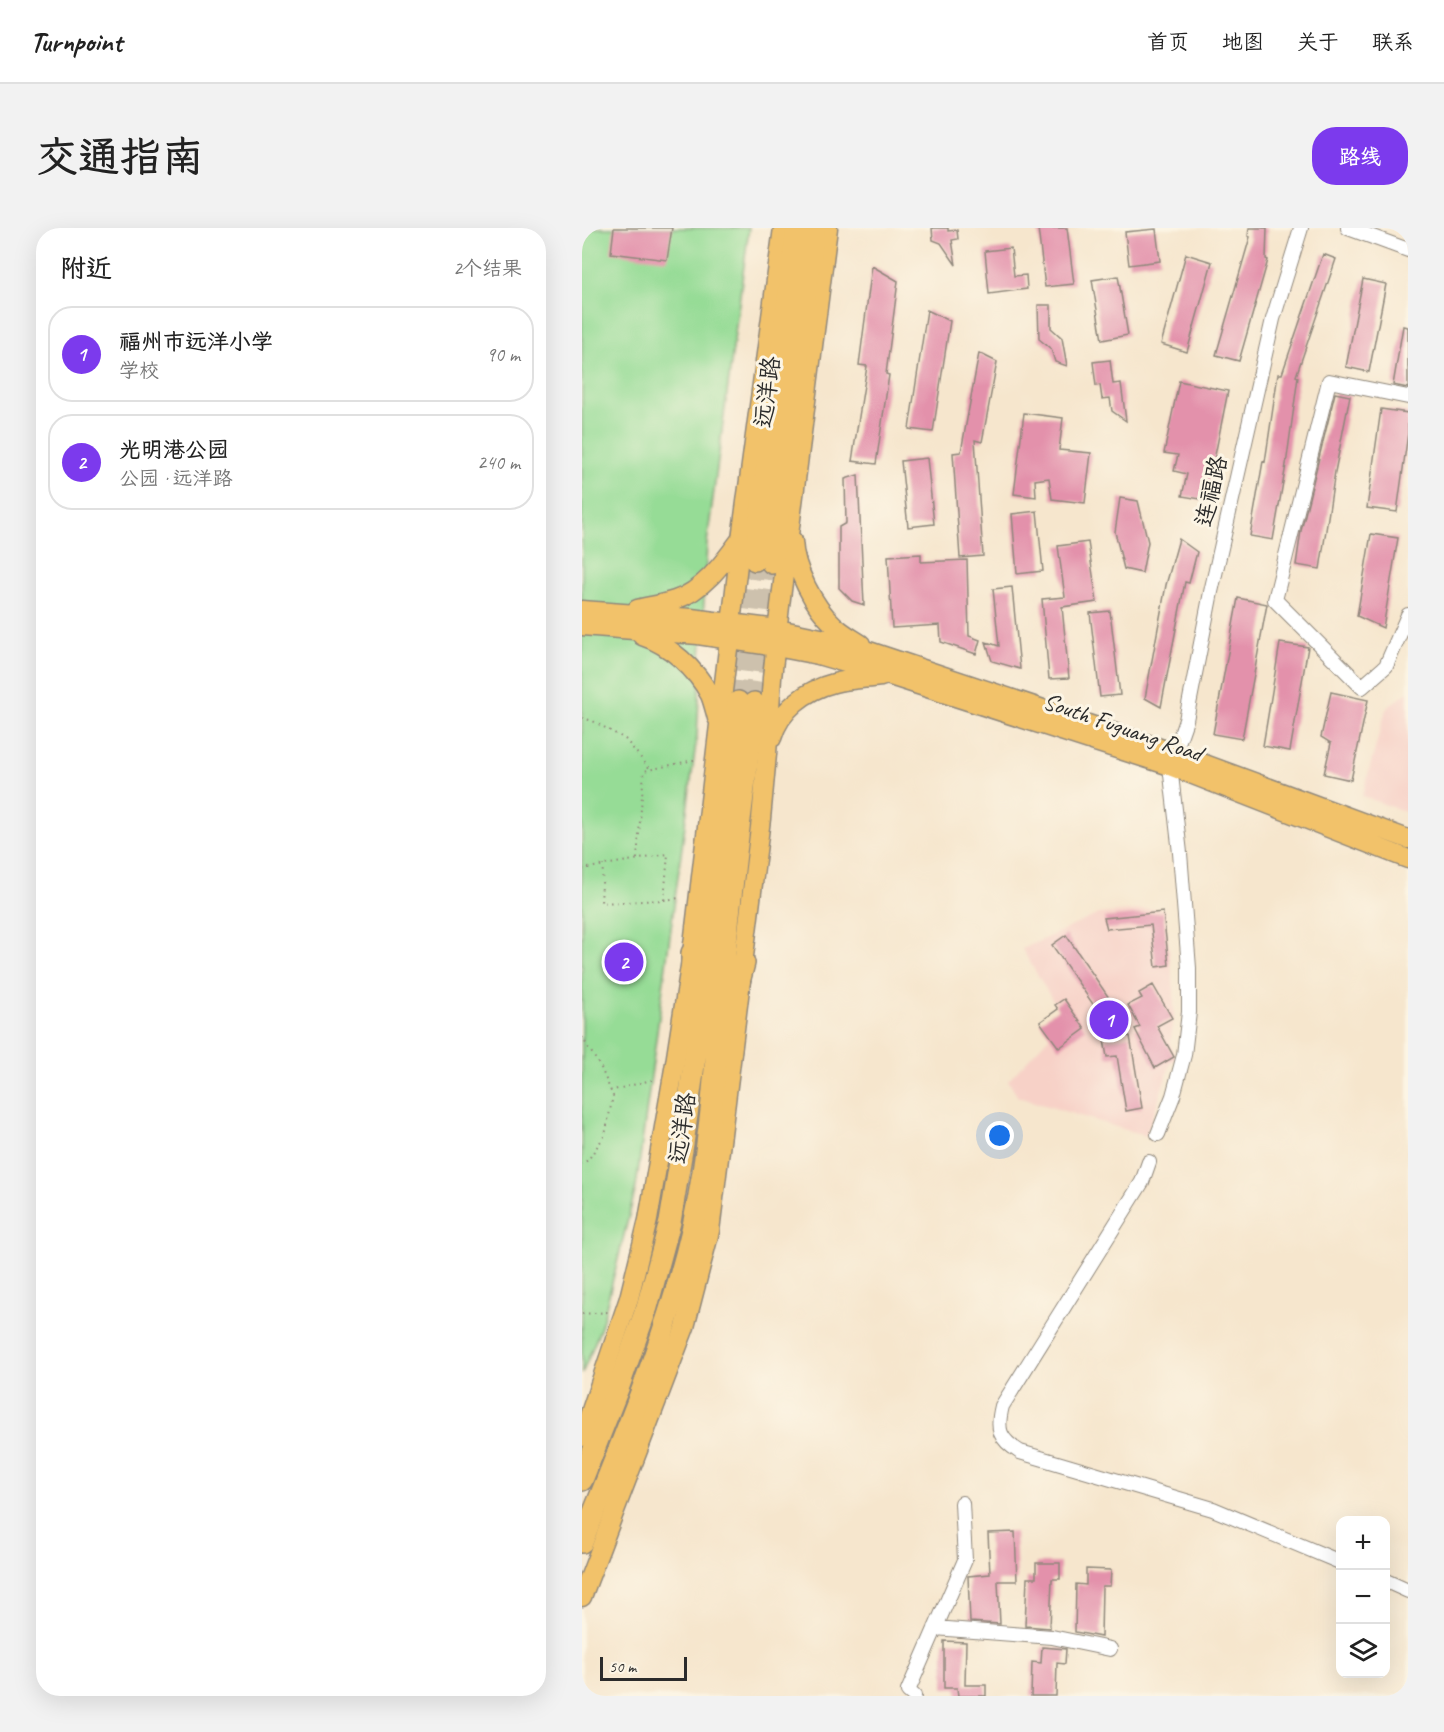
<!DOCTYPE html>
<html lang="zh">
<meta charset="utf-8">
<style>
body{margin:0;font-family:Caveat,"LXGW WenKai TC",sans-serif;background:#f2f2f2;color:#222}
.controls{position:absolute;right:18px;bottom:18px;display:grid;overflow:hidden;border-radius:12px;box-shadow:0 6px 24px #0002}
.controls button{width:54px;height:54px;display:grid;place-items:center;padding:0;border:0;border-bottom:2px solid #e0e0e0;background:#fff;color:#222;font:30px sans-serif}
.scale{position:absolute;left:18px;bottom:15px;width:87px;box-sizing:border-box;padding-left:6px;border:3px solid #2b2b2b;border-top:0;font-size:16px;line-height:21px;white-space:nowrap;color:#2b2b2b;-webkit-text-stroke:4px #fcf5e5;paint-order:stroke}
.you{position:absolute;left:418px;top:908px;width:21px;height:21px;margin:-15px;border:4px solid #fff;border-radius:50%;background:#1a73e8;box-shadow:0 0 0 9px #1a73e833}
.badge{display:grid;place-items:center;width:39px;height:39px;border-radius:50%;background:#7c3aed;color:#fff;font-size:20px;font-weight:700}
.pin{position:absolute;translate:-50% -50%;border:3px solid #fff;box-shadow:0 2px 6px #0006}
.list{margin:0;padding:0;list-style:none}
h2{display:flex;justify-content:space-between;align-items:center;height:78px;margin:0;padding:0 24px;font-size:26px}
h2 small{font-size:20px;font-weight:400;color:#767676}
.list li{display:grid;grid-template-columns:39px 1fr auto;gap:18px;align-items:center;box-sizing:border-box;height:96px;margin:0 12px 12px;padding:0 12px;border:2px solid #e0e0e0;border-radius:24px}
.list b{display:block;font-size:22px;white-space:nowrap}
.list p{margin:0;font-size:20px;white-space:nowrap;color:#767676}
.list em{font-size:20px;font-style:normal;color:#767676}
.icon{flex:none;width:33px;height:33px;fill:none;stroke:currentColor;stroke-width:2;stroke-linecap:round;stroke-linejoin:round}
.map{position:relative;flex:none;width:826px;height:1468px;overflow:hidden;border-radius:24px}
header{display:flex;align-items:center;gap:36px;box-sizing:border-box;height:84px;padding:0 30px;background:#fff;border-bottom:2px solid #e0e0e0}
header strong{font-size:28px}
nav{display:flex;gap:33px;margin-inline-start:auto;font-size:21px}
.intro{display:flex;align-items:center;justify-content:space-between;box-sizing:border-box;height:144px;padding:0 36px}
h1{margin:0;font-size:42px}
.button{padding:15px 27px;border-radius:24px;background:#7c3aed;color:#fff;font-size:21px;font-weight:700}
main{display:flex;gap:36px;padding:0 36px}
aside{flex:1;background:#fff;border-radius:24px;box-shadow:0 6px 24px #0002}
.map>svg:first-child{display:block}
.built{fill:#f7d1c7}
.green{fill:#96dc96;stroke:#608460;stroke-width:1.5}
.building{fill:#e391ab}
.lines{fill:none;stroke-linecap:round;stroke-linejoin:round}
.highway-tunnel{stroke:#cdc1ad;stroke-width:21;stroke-dasharray:21 10;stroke-linecap:butt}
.minor-casing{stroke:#90887c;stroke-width:16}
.major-casing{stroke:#90887c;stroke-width:21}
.highway-casing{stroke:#90887c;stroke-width:24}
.path{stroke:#90887c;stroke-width:2;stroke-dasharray:1.5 4.5;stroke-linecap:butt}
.minor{stroke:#fff;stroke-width:14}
.major{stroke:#f2c26a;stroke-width:18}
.highway{stroke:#f2c26a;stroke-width:21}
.labels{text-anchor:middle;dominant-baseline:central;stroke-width:6;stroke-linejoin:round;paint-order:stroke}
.street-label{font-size:24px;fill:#2b2b2b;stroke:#fcf5e5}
</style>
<header>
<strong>Turnpoint</strong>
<nav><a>首页</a><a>地图</a><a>关于</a><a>联系</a></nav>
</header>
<div class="intro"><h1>交通指南</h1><a class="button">路线</a></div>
<main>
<aside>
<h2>附近<small>2个结果</small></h2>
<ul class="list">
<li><span class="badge">1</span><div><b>福州市远洋小学</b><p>学校</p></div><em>90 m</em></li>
<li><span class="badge">2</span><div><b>光明港公园</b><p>公园 · 远洋路</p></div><em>240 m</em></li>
</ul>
</aside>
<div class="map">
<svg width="826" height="1468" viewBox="0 0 826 1468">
<rect width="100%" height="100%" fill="#fcf5e5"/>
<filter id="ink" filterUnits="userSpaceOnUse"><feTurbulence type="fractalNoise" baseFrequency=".0167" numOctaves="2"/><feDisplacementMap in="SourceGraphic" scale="12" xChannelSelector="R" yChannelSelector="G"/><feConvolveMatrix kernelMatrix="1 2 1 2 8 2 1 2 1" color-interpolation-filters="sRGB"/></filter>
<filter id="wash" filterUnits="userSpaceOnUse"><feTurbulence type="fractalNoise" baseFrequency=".008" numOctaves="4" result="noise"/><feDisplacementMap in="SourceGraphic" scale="24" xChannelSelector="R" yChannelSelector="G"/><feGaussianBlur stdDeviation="1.35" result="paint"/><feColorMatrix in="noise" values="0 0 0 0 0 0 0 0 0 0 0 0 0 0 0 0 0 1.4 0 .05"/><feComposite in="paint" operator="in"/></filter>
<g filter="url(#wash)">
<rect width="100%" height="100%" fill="#f6e6cd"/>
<!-- built -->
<path class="built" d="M826 464V585L780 568 804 481Z
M582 680 592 762V789L588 817 595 831 589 834 564 908 436 869 426 853 468 808 458 794 476 781 440 721 517 686Z"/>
<!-- green -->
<path class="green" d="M0 0H167L125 315 115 508 54 959 19 1099 0 1146Z"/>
<g id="blocks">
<!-- building -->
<path class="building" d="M32 0H90L85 32 29 25Z
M350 0H366V3L375 2 376 11 370 12 374 37 359 15 351 12Z
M456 0H485L492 56 463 59Z
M667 0H685L684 31 686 32 657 133 634 127 668 9 666 8Z
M574 1 578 33 547 37 543 4Z
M429 20 432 48 444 47 445 61 407 66 403 23Z
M604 26 630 34 605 124 579 116Z
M741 26 754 31 714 148 716 149 704 237 691 312 668 308 681 233 683 234 696 146H700Z
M290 38 316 53 304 146 307 147 294 236 270 233 285 138 277 137Z
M536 48 546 107 520 112 510 52Z
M781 51 804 56 787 144 764 139Z
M456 77H469V100L480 110 485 138 473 134 469 121 457 111Z
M345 82 368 93 351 204 327 201Z
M821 98 826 99V160L811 157Z
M397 125 415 134 400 214 393 212 401 328 378 330 371 225 379 224Z
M528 132 531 156 539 155 544 193 530 183 528 170 520 171 518 157 514 158 511 134Z
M597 153 646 163 624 272 600 268 605 246 592 243 596 227 582 225Z
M753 165 768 168 753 244 738 341 714 337 719 303Z
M799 181 826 185V205L815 284 785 280Z
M442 185 481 190 477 222 509 225 503 275 470 271 467 250 453 252 454 269 432 266Z
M345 230 352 296 326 299 319 233Z
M276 247 282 377 270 373 257 360V299L264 295 263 251Z
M538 270 556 273 566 314 560 345 542 341 533 304Z
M455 283 461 343 435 346 430 286Z
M789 306 816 310 801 400 775 388Z
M597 311 615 324 607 355 603 354 579 479 563 470 584 357Z
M506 314 515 374 480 379 487 450 467 451 460 371 483 369 476 318Z
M339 326V334L385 332 387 408 398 412 394 426 359 414 358 397 310 400 306 328Z
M430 359 438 441 410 433 404 414 417 418 411 361Z
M656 370 685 376 660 511 631 506Z
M528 383 538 467 518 469 508 385Z
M698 415 726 419 708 523 681 518Z
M749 464 786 472 769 552 742 546 749 515 739 509Z
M581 684 587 737 574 739 569 697 525 701 522 690Z
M484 707 538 786 524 795 470 717Z
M571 757 590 790 575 798 592 829 573 840 553 801 558 799 546 777 560 770 557 765Z
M482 771 503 801 477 820 458 794 476 781 473 777Z
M548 808 560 880 544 883 535 828 525 829 522 812Z
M433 1304 435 1353H416L418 1396 388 1394 386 1348 408 1346 406 1305Z
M454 1335H478V1351H470L468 1400 443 1398 445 1350H454Z
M504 1341 529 1342 528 1358H520L519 1409 493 1404 494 1356 504 1357Z
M362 1413 384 1414 383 1457H404V1468H376L375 1460H362Z
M460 1419 484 1421 483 1436 475 1435 474 1468H449L450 1434 459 1435Z"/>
</g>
</g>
<g filter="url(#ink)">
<use href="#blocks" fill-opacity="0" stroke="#90887c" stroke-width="1.5"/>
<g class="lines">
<!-- highway-tunnel -->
<path class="highway-tunnel" d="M156 474 173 332
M172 475 190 335"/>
<!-- minor casing -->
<g class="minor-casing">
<path id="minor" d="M766 0 826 22
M826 169 747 153 693 372 780 459 804 438 826 387
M576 906 591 868 602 827 607 784V740L598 625 588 538 604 492 629 364 691 91 719 0
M567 934 560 954 420 1178C414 1202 417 1211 438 1224L631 1281 758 1334
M804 1353 826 1363
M353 1400 470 1409 528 1421
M332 1468 326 1463 383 1332 380 1275"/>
</g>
<!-- major casing -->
<g class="major-casing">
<path id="major" d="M211 313C212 340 232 379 252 397 260 405 270 410 279 416
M55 381C68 378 81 376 93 372 121 363 141 335 158 312
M0 382 109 390 196 401 239 410 290 424 593 525 826 611
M0 398 116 407 194 419 236 427 308 448 588 538 826 631
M60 408C88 417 114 441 128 467 131 474 133 483 135 490
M190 510C198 482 224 462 252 455 267 451 284 451 299 449
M0 1209 47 1070 66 992 93 835 110 725 159 311 201 0
M0 1369 103 1099 128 1003 179 591 185 526 190 450 198 378 246 0"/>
</g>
<!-- highway casing -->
<g class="highway-casing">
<path id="highway" d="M173 332 215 0
M190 335 232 0
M110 725V769
M148 788 162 735
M0 1252 37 1158 65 1079 88 994 101 916 125 742 156 474
M0 1314C41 1211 86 1107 111 998 129 915 134 830 141 746 149 655 162 565 172 475"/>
</g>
<!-- path -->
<path class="path" d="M0 490 11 493 43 511 69 542
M55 631 62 543 116 531
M0 641 86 626 82 672 19 675 21 637
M82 672 98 670
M0 809 19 840 31 868 23 907 6 932 0 936
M28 863 73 851
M0 1086 27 1084"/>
<!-- minor -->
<use href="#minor" class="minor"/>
<!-- major -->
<use href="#major" class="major"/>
<!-- highway -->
<use href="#highway" class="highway"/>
</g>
</g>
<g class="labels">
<!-- street labels -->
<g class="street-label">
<text transform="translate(185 164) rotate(-83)">远洋路</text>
<text transform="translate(629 263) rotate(-77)">连福路</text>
<text transform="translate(541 499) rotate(19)">South Fuguang Road</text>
<text transform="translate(100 900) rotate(-82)">远洋路</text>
</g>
</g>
</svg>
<div class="controls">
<button>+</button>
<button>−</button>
<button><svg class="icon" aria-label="layers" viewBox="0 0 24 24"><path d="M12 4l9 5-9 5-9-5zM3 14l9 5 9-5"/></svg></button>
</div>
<div class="scale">50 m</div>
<div class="you"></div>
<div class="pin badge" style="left:527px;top:792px">1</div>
<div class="pin badge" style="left:42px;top:734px">2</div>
</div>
</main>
